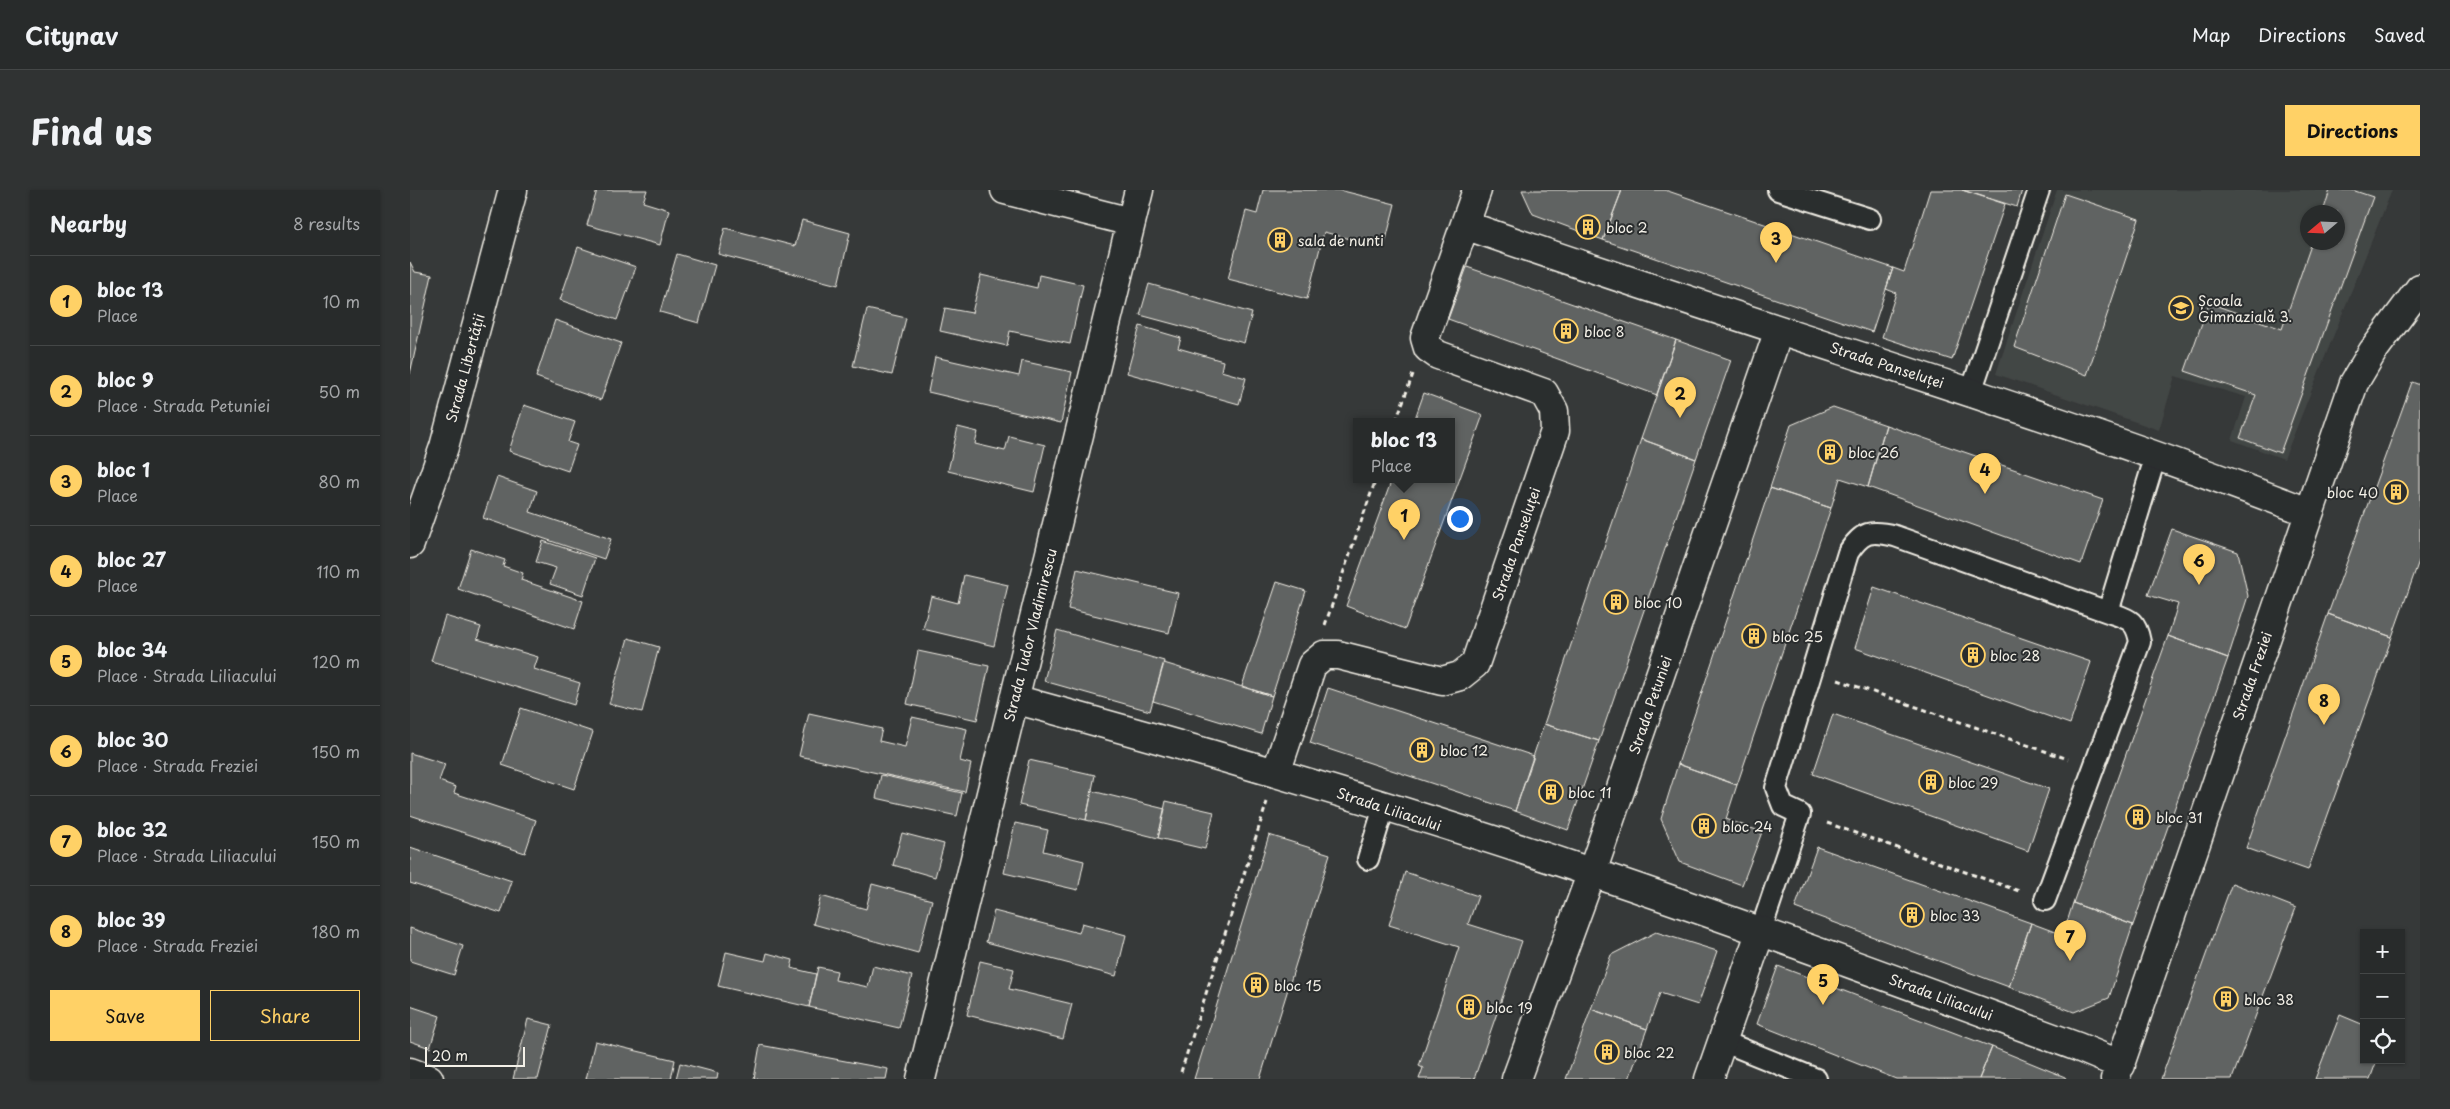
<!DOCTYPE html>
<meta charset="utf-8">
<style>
body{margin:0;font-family:"Playpen Sans",sans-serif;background:#303333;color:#f1f3f6}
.controls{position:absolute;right:15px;bottom:15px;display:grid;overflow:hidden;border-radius:0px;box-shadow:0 1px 4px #0004}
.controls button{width:45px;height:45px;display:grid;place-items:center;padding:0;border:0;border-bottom:1px solid #444747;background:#282b2b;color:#f1f3f6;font:25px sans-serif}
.compass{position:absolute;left:1890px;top:15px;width:45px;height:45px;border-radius:50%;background:#282b2b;box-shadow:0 1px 4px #0004;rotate:251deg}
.scale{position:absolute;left:15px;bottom:12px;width:100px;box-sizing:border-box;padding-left:5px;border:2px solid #f4f1e8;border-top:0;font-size:14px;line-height:18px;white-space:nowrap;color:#f4f1e8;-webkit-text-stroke:4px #2a2d2e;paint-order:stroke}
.you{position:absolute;left:1049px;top:328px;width:18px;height:18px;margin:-12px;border:4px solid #fff;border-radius:50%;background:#1a73e8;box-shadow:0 0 0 8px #1a73e833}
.badge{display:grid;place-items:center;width:32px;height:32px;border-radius:50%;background:#ffd166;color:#111;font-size:16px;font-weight:700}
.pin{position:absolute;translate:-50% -41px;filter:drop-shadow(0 1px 2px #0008)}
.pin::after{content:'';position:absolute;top:26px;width:18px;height:15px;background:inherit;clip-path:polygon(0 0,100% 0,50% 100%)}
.popup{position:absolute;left:943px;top:228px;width:102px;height:65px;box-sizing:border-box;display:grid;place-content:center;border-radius:0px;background:#282b2b;filter:drop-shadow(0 1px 4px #0005);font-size:16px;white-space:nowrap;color:#a5a7a9}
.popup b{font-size:19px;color:#f1f3f6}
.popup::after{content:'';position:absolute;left:50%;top:100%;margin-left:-10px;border:10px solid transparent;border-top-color:#282b2b}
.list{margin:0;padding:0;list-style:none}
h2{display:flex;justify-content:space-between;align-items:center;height:65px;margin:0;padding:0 20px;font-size:21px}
h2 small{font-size:16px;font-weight:400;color:#a5a7a9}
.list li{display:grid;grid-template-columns:32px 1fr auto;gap:15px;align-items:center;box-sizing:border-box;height:90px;padding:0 20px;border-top:1px solid #444747}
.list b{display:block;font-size:19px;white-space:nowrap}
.list p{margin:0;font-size:16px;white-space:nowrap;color:#a5a7a9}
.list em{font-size:16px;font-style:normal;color:#a5a7a9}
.actions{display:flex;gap:10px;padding:15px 20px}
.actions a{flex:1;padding:11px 0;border:1px solid #ffd166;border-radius:0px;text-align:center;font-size:18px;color:#ffd166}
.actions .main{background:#ffd166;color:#111}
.icon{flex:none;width:28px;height:28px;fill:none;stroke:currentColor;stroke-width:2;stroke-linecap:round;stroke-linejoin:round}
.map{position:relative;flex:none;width:2010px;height:889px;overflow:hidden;border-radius:0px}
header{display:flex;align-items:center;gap:30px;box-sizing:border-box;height:70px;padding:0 25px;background:#282b2b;border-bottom:1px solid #444747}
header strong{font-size:24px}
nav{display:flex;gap:28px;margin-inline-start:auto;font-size:18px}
.intro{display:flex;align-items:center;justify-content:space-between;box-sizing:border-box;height:120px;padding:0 30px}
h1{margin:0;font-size:35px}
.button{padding:12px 22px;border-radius:0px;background:#ffd166;color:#111;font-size:18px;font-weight:700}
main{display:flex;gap:30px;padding:0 30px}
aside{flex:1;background:#282b2b;border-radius:0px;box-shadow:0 1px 4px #0004}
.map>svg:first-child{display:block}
.built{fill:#434645;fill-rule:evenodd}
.building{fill:#616362;stroke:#f4f1e8}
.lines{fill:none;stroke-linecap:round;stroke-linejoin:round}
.service-casing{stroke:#f4f1e8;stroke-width:24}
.minor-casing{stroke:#f4f1e8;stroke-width:31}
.path{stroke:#f4f1e8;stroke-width:3;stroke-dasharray:5 4;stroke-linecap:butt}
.service{stroke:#2a2d2e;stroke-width:20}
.minor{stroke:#2a2d2e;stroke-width:28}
.labels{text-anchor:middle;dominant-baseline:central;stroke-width:4;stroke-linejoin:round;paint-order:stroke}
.poi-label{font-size:14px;fill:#f4f1e8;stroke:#2a2d2e;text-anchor:start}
.street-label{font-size:14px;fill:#f4f1e8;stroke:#2a2d2e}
</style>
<header>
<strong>Citynav</strong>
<nav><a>Map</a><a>Directions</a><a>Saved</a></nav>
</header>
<div class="intro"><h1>Find us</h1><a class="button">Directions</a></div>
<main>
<aside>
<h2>Nearby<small>8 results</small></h2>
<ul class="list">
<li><span class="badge">1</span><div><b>bloc 13</b><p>Place</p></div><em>10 m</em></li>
<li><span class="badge">2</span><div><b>bloc 9</b><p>Place · Strada Petuniei</p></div><em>50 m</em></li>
<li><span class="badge">3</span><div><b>bloc 1</b><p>Place</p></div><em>80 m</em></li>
<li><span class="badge">4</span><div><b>bloc 27</b><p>Place</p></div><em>110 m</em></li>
<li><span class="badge">5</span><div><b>bloc 34</b><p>Place · Strada Liliacului</p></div><em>120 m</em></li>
<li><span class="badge">6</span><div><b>bloc 30</b><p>Place · Strada Freziei</p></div><em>150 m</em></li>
<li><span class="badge">7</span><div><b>bloc 32</b><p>Place · Strada Liliacului</p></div><em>150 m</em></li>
<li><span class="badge">8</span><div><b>bloc 39</b><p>Place · Strada Freziei</p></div><em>180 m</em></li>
</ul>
<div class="actions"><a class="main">Save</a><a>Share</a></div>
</aside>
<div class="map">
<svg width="2010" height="889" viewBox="0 0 2010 889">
<rect width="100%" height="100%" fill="#363939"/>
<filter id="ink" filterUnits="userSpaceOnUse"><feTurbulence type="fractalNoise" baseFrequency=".02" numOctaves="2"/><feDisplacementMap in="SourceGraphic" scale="10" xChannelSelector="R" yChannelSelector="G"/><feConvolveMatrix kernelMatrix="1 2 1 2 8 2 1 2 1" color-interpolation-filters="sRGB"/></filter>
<g filter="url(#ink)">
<!-- built -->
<path class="built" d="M1647 0H1982L1874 269 1822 250 1836 207 1765 186 1749 240 1586 184ZM1898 22H1928V52H1898Z"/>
<!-- building -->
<path class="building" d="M187 0H237L233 12 259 20 250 55 177 35Z
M853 0H929L985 14 974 58 914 42 897 109 818 89 836 21 847 24Z
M1212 0 1193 50 1123 24 1112 0Z
M1212 0H1255L1483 78 1462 142 1193 50Z
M1520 0H1552L1595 14 1542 170 1472 147 1486 103 1476 99 1483 78 1494 82Z
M1552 0H1612L1607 17Z
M1920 0H1942L1963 7 1870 263 1830 248 1846 205 1775 181 1799 113 1872 139 1902 52H1928V22H1913Z
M1655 4 1729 29 1677 185 1604 157Z
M392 30 440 43 428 95 308 64 315 38 385 56Z
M168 57 226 77 207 130 150 110Z
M267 64 305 75 289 133 250 122Z
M0 72 5 82 22 85 0 184Z
M1057 77 1266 150 1247 205 1038 129Z
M571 85 627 98 629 85 673 95 660 154 600 141 597 156 530 141 535 118 562 123Z
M739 94 842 123 834 153 730 125Z
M457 119 496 128 482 185 443 176Z
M145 130 211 153 191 210 126 187Z
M730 136 771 148 768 158 813 171 811 181 836 188 829 214 717 183Z
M1266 150 1321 170 1286 269 1231 249Z
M525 167 609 186 612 171 662 182 651 233 518 202Z
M2002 192 2010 195V368L1982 447 1918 424Z
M1014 203 1073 225 995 439 936 416 982 289H1042V231H1004Z
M114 215 165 232 158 252 167 255 158 281 99 261Z
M1423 217 1476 235 1458 297 1430 288 1421 318 1360 298 1381 235Z
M1476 235 1693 310 1671 374 1458 297Z
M548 237 568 242 565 254 595 261 599 246 635 255 624 302 538 281Z
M1231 249 1286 269 1189 551 1134 534Z
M87 287 127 301 120 322 201 349 194 369 73 328Z
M1360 298 1421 318 1327 595 1268 574Z
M1762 339 1828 362 1838 406 1818 468 1758 446 1768 414 1738 405Z
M133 351 185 368 173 405 140 394 146 378 126 372Z
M61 359 95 370 93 376 113 383 111 390 173 411 164 439 48 399Z
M667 379 768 403 759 443 658 419Z
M554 385 598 395 584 456 513 439 521 406 548 413Z
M867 392 896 401 862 506 832 496Z
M1464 397 1681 472 1660 534 1445 458Z
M1918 424 1982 447 1898 680 1836 658Z
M35 426 71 437 67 449 128 467 124 479 170 493 164 515 21 471Z
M647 440 754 471 740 521 634 491Z
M1758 446 1818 468 1723 735 1663 713Z
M218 448 249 457 232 522 199 514Z
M508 461 579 476 567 530 497 514Z
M754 473 862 506 851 544 743 511Z
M918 498 1124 566 1105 621 900 553Z
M111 518 183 542 164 599 92 575Z
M399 523 472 539 469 551 495 557 502 527 557 539 550 571 561 574 555 602 389 566Z
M1423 524 1639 599 1618 661 1403 584Z
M1134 534 1189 551 1158 640 1105 621Z
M0 563 35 574 29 591 46 597 44 603 126 630 115 663 0 625Z
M619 570 685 585 676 630 609 615Z
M1268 574 1327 595 1316 629 1352 642 1332 695 1270 672 1251 629Z
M471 585 552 603 547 626 466 608Z
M682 601 755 619 748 648 676 630Z
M756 611 804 622 795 659 748 648Z
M605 633 638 640 633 661 674 671 668 700 594 683Z
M492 643 534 654 525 687 483 675Z
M859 645 920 664 850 889H784Z
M0 657 102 691 91 723 0 693Z
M1407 657 1621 733 1599 797 1385 718Z
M995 682 1068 706 1058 734 1112 751 1064 889H1009L1013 878 1009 876 1049 757 979 735Z
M1822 693 1886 718 1822 889H1751Z
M462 694 522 710 508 763 403 734 411 706 456 719Z
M1663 713 1723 735 1699 808 1664 822 1599 797 1621 733 1653 745Z
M584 721 669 743 672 733 716 745 706 786 576 752Z
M0 738 53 756 44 785 0 771Z
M1246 742 1307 761 1288 815 1250 803 1237 839 1181 819 1201 765Z
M316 762 355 771 357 763 383 770 381 778 406 784 399 817 308 796Z
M570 771 604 779 599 799 662 814 653 849 557 825Z
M463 776 502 786 489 838 399 817 408 777 427 781 425 790 458 797Z
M1368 776 1582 857 1569 889H1486L1347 834Z
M0 816 30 826 20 858 0 851Z
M1181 819 1237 839 1219 889H1156Z
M1930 825 1954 835V870H1967L1960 889H1905Z
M118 829 142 835 128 889H103Z
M185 851 265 870 261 889H176Z
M350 855 478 879 476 889H344Z
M1582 857 1655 887 1656 889H1569Z
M270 873 308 883 307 889H266Z"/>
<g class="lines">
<!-- service casing -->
<g class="service-casing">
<path id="service" d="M1368 0 1460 29
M1561 202 1629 0
M958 669 974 617
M1635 710 1730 452C1726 429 1718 429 1698 422
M1351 740 1390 624 1373 616 1366 598 1438 363C1452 341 1461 340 1485 346L1698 422 1746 265
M1312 851 1406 889"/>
</g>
<!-- minor casing -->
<g class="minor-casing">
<path id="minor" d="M595 0 721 32
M1055 35C1335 133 1621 215 1898 322
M0 354 34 257 103 0
M604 509C799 562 994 619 1186 684 1347 738 1507 798 1668 857L1711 875
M866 583 902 475 914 465H928L1032 491 1050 486 1065 474 1145 241 1144 221 1134 203 1028 165 1018 158 1015 148 1067 0
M0 882 19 889
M511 889 729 0
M1106 889 1182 682 1369 140
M1299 889 1351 740
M1705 889 1944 193 1963 161 2010 98"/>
</g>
<!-- path -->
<path class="path" d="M986 231 1003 184
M915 435 966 289
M1428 490 1658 569
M1417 633 1609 701
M771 882 857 612"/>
<!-- service -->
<use href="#service" class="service"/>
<!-- minor -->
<use href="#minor" class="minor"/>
</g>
</g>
<!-- icons -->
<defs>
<g id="building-ring" transform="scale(1.25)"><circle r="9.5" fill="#2a2d2e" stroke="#ffd166" stroke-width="1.5"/><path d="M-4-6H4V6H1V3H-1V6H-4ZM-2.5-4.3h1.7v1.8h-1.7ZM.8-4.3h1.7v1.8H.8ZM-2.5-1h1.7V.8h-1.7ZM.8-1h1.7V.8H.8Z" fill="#ffd166"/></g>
<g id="school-ring" transform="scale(1.25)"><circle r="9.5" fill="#2a2d2e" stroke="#ffd166" stroke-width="1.5"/><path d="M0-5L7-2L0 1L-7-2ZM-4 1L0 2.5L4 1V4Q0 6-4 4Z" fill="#ffd166"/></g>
</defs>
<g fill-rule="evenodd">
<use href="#building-ring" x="1178" y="37"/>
<use href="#building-ring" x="870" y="50"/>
<use href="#school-ring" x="1771" y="118"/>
<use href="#building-ring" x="1156" y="141"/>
<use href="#building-ring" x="1420" y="262"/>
<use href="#building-ring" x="1986" y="302"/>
<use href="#building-ring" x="1206" y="412"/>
<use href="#building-ring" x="1344" y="446"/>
<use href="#building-ring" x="1563" y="465"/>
<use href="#building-ring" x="1012" y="560"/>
<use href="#building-ring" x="1521" y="592"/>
<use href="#building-ring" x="1141" y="602"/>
<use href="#building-ring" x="1728" y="627"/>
<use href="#building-ring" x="1294" y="636"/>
<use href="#building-ring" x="1502" y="725"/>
<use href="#building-ring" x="846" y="795"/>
<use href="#building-ring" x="1816" y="809"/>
<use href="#building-ring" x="1059" y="817"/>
<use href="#building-ring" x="1197" y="862"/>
</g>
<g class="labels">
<!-- poi labels -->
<g class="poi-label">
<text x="1196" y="37">bloc 2</text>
<text x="888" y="50">sala de nunti</text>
<text x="1788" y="110">Școala<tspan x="1788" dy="16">Gimnazială 3.</tspan></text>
<text x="1174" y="141">bloc 8</text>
<text x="1438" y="262">bloc 26</text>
<text x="1968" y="302" text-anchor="end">bloc 40</text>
<text x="1224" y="412">bloc 10</text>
<text x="1362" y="446">bloc 25</text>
<text x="1580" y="465">bloc 28</text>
<text x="1030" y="560">bloc 12</text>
<text x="1538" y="592">bloc 29</text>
<text x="1158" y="602">bloc 11</text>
<text x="1746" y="627">bloc 31</text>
<text x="1312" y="636">bloc 24</text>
<text x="1520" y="725">bloc 33</text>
<text x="864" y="795">bloc 15</text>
<text x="1834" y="809">bloc 38</text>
<text x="1076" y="817">bloc 19</text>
<text x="1214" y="862">bloc 22</text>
</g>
<!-- street labels -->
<g class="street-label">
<text transform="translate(1477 175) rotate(18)">Strada Panseluței</text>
<text transform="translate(55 178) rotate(-75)">Strada Libertății</text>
<text transform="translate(1106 354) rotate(-71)">Strada Panseluței</text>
<text transform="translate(620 445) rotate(-76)">Strada Tudor Vladimirescu</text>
<text transform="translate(1842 486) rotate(-71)">Strada Freziei</text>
<text transform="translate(1240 515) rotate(-71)">Strada Petuniei</text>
<text transform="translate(979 619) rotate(18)">Strada Liliacului</text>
<text transform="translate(1531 807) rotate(20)">Strada Liliacului</text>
</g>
</g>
</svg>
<div class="controls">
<button>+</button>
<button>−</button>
<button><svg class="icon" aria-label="locate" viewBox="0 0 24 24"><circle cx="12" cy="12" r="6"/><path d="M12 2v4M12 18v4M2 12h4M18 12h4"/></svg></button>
</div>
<svg class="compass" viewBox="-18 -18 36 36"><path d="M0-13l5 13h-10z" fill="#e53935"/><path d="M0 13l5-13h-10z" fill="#a5a7a9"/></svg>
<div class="scale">20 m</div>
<div class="you"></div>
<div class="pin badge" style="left:994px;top:350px">1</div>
<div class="popup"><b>bloc 13</b>Place</div>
<div class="pin badge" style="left:1270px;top:228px">2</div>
<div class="pin badge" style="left:1366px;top:73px">3</div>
<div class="pin badge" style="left:1575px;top:304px">4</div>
<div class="pin badge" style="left:1413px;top:815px">5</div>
<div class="pin badge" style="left:1789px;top:395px">6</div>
<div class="pin badge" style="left:1660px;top:771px">7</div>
<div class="pin badge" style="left:1914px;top:535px">8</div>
</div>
</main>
